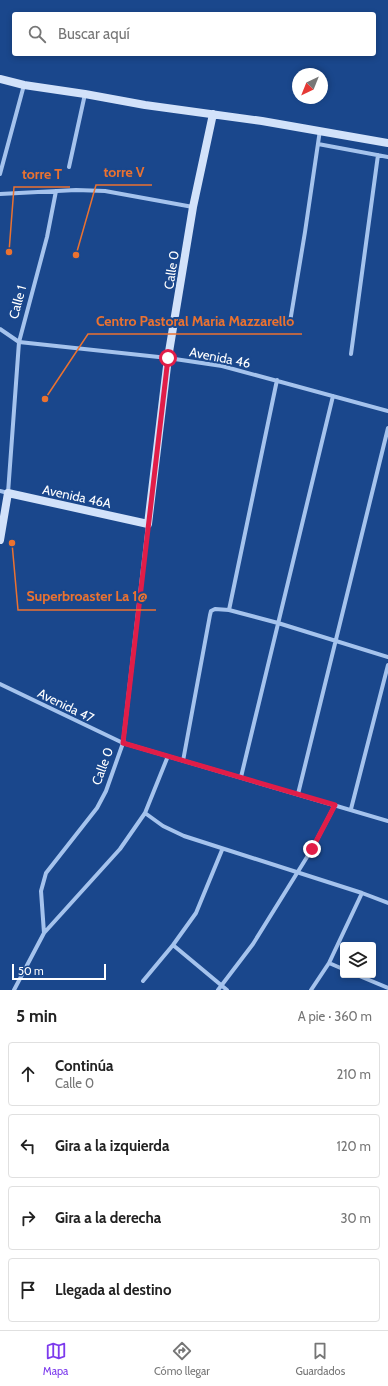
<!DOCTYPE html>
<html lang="es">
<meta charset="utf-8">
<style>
body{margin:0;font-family:Cabin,sans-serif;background:#f2f2f2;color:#222}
.controls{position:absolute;right:12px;bottom:12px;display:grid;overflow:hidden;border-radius:4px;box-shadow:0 2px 6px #0003}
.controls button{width:36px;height:36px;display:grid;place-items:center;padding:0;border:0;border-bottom:1px solid #e0e0e0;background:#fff;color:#222;font:20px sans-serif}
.compass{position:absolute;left:292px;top:68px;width:36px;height:36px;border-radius:50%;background:#fff;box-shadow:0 2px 6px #0003;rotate:223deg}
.scale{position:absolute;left:12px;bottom:10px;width:94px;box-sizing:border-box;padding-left:4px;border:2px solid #fff;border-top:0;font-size:11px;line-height:14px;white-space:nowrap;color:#fff;-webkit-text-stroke:3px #1a478c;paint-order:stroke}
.stop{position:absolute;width:12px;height:12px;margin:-9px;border:3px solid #e11d48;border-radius:50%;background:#fff}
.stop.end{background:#e11d48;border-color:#fff;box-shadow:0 1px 4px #0008}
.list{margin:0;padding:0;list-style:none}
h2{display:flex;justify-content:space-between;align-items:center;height:52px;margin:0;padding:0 16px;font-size:17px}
h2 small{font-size:13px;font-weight:400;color:#767676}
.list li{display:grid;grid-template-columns:26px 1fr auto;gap:12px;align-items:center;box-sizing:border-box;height:64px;margin:0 8px 8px;padding:0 8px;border:1px solid #e0e0e0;border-radius:4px}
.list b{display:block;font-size:15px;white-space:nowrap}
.list p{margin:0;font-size:13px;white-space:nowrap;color:#767676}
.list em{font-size:13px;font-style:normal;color:#767676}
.icon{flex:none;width:22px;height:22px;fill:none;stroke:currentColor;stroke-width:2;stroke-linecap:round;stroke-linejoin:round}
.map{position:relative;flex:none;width:388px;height:990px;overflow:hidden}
.search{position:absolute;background:#fff;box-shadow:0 2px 6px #0003;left:12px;right:12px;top:12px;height:44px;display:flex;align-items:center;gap:10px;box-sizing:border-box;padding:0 14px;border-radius:4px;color:#767676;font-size:15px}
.sheet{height:340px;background:#fff}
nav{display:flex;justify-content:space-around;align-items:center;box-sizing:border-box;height:56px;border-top:1px solid #e0e0e0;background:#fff;font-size:11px;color:#767676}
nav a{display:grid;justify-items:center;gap:2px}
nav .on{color:#7c3aed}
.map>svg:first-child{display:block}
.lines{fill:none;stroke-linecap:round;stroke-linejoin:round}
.street{stroke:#a5c3ed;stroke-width:4}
.secondary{stroke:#d2e2fa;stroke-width:8}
.route{stroke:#e11d48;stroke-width:5}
.labels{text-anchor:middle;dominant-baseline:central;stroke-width:4;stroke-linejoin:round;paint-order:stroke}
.street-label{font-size:13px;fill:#fff;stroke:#1a478c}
.leader{fill:none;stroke:#eb7230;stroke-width:1.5}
.callout-dot{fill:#eb7230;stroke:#1a478c;stroke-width:1.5}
.callout-label{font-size:14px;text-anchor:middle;font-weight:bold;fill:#eb7230;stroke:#1a478c;stroke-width:4;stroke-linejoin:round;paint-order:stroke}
</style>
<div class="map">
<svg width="388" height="990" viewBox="0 0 388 990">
<rect width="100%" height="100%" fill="#1a478c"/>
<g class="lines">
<!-- street -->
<path class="street" d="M318 144 388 157
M69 167 85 94
M0 174 24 85
M0 194 76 190 105 191 193 207
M290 322 305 232 320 130
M0 329 19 342 168 358 222 366 388 411
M351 354 378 155
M0 491 8 493 19 342 47 237 56 191
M229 610 277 380
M0 684 123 743 388 821
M183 761 210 615 211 611 215 609 229 610 278 623 388 657
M241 777 333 396
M298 794 388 428
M351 809 388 665
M145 813 163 826 184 836 362 893 388 903
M44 933 41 891 46 873 97 808 106 791 123 743 148 524
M173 945 227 990
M329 963 343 969
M357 975 388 988
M143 981 173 945 196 913 222 850
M14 990 44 933 120 849 145 813 168 756
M218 990 253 944 312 849 335 805
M311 990 329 963 362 893"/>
<!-- secondary -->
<path class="secondary" d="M0 79 24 85 85 94 145 105 262 121 388 143
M0 540 8 493 148 524 168 358 193 207 213 114"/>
</g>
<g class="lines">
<!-- route -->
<path class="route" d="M168 358 123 743 335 805 312 849"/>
</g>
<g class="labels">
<!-- street labels -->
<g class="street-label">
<text transform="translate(171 270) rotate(-81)">Calle 0</text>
<text transform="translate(17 302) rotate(-75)">Calle 1</text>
<text transform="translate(220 357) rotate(11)">Avenida 46</text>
<text transform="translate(77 496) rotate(12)">Avenida 46A</text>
<text transform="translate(66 705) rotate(26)">Avenida 47</text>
<text transform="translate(102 766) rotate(-70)">Calle 0</text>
</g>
</g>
<!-- callouts -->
<path class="leader" d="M76 255L96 185H152M9 252L14 187H70M45 399L88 334H302M12 543L18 610H156"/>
<g class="callout-dot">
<circle cx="76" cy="255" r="4"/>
<circle cx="9" cy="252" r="4"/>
<circle cx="45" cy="399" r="4"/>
<circle cx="12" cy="543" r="4"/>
</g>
<g class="callout-label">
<text x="124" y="177">torre V</text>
<text x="42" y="179">torre T</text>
<text x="195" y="326">Centro Pastoral Maria Mazzarello</text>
<text x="87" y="601">Superbroaster La 1@</text>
</g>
</svg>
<div class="controls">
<button><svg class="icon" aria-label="layers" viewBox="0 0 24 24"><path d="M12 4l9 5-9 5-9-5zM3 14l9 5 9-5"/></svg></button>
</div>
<svg class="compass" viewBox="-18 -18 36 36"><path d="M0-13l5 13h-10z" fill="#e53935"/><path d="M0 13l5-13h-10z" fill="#767676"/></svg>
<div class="scale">50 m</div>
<div class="stop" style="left:168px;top:358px"></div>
<div class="stop end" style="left:312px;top:849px"></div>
<div class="search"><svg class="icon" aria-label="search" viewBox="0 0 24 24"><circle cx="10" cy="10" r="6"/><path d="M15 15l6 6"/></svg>Buscar aquí</div>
</div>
<section class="sheet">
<h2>5 min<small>A pie · 360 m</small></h2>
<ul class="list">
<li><svg class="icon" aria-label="ahead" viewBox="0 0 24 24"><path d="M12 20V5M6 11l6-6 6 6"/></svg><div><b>Continúa</b><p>Calle 0</p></div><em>210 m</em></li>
<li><svg class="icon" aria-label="left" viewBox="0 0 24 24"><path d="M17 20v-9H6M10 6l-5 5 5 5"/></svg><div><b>Gira a la izquierda</b></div><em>120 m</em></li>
<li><svg class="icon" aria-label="right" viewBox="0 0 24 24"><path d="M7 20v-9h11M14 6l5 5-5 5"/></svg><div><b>Gira a la derecha</b></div><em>30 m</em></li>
<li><svg class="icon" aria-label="arrive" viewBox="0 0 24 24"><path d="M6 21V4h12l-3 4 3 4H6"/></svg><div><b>Llegada al destino</b></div></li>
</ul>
</section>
<nav>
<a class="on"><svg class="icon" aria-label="map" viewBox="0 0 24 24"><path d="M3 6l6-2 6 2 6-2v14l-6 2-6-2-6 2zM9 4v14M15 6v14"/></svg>Mapa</a>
<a><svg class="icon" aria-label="directions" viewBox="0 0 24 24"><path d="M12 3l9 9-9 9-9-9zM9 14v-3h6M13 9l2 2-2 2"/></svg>Cómo llegar</a>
<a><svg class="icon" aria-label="saved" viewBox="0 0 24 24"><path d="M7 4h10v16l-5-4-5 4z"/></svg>Guardados</a>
</nav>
